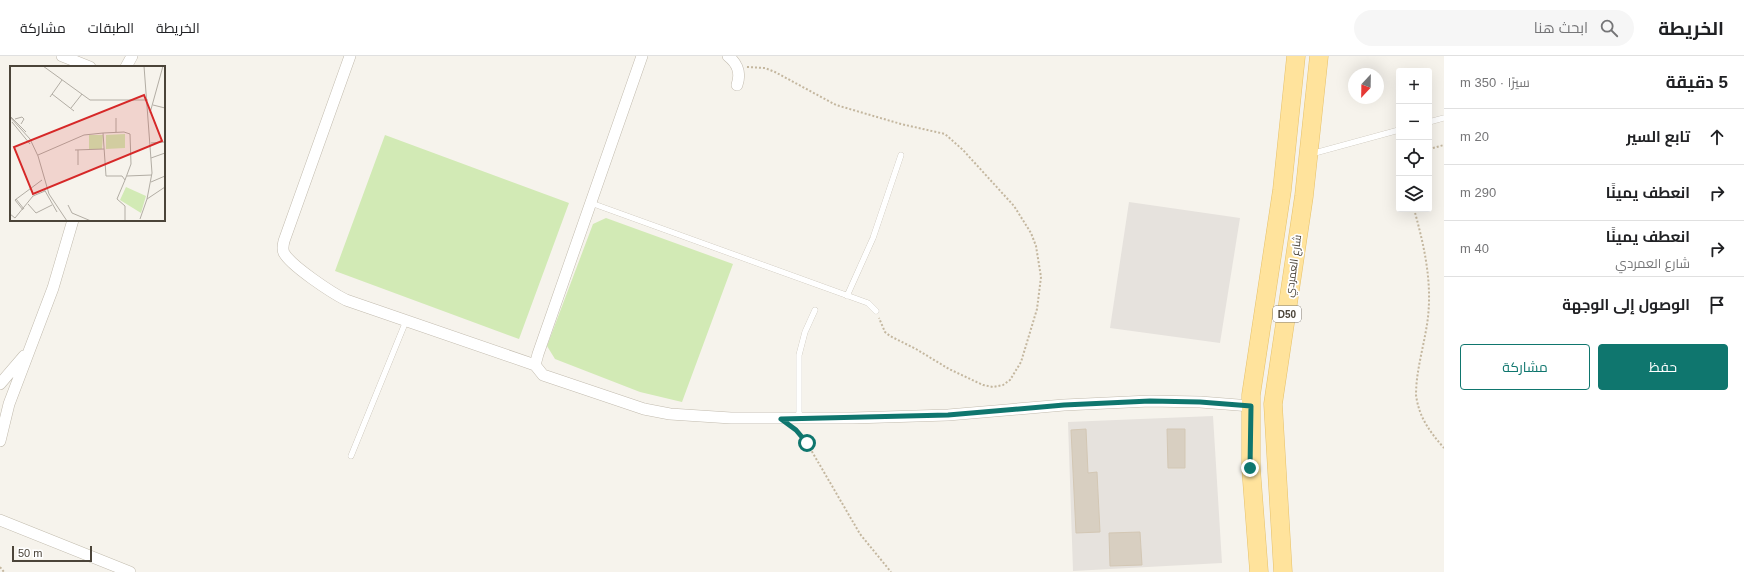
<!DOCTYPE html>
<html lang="ar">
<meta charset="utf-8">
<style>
body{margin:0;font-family:Arial,Cairo,sans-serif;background:#f6f6f6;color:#202124;direction:rtl}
.controls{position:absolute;right:12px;top:12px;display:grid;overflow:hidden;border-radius:4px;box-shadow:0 4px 16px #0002}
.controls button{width:36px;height:36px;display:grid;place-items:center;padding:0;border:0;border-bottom:1px solid #e0e0e0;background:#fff;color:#202124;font:20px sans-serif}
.compass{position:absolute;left:1348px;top:12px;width:36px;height:36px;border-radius:50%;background:#fff;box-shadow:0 4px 16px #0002;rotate:202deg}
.scale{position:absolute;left:12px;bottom:10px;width:80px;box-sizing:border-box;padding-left:4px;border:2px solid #4b4439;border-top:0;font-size:11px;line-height:14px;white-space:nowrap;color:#4b4439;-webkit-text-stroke:3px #fff;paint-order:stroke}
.stop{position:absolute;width:12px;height:12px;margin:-9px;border:3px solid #0f766e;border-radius:50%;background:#fff}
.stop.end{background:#0f766e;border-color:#fff;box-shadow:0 1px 4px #0008}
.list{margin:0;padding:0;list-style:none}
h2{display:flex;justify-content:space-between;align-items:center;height:52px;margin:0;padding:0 16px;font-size:17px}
h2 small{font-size:13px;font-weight:400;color:#757577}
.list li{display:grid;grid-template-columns:26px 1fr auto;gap:12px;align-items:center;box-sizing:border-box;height:56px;padding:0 16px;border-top:1px solid #e0e0e0}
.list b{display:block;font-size:15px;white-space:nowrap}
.list p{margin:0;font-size:13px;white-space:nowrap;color:#757577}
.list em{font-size:13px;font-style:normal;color:#757577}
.actions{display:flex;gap:8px;padding:12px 16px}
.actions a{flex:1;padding:9px 0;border:1px solid #0f766e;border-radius:4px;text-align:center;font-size:14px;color:#0f766e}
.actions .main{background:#0f766e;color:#fff}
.icon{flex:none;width:22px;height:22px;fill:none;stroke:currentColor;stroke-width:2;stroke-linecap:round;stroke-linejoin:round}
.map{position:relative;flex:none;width:1444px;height:516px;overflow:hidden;direction:ltr}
header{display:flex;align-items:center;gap:24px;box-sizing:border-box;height:56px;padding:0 20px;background:#fff;border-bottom:1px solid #e0e0e0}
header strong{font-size:19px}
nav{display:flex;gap:22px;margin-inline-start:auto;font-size:14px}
.search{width:280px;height:36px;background:#f6f6f6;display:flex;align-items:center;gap:10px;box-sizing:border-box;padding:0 14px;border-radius:22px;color:#757577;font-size:15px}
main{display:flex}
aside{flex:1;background:#fff}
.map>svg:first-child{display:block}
.industrial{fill:#e6e2dd}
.green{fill:#d2eab5}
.building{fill:#d8cfc1;stroke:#d3c7b4}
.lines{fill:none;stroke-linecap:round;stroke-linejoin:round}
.service-casing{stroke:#c2bbae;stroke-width:6}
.minor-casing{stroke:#c2bbae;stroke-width:12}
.primary-casing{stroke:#e6c16a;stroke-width:19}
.path{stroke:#c4b79f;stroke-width:2;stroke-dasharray:2 2;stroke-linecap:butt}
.service{stroke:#fff;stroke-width:5.5}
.minor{stroke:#fff;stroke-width:11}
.primary{stroke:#ffe39c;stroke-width:18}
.route{stroke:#0f766e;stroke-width:5}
.labels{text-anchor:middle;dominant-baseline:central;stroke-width:3.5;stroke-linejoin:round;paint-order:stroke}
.shield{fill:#fff;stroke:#817c74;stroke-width:1}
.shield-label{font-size:10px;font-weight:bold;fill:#4b4439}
.street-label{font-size:11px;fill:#4b4439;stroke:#fff}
.inset-road{fill:none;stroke:#b2ada4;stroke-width:1}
.view{fill:#d62828;fill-opacity:0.15;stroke:#d62828;stroke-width:2}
.inset-edge{fill:none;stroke:#4b4439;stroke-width:2}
</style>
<header>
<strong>الخريطة</strong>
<div class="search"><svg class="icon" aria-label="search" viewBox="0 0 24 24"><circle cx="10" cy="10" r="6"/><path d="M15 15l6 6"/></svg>ابحث هنا</div>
<nav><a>الخريطة</a><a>الطبقات</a><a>مشاركة</a></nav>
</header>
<main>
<aside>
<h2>5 دقيقة<small>سيرًا · 350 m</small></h2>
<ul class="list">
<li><svg class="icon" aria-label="ahead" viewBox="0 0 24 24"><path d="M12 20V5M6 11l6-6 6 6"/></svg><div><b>تابع السير</b></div><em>20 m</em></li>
<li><svg class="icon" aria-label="right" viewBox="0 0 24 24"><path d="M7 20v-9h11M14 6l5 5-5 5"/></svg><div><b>انعطف يمينًا</b></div><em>290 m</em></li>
<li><svg class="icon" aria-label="right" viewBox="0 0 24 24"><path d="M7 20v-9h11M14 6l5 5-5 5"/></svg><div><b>انعطف يمينًا</b><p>شارع العمردي</p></div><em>40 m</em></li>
<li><svg class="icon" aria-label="arrive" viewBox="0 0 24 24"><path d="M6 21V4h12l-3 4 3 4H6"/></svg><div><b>الوصول إلى الوجهة</b></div></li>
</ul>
<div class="actions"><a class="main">حفظ</a><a>مشاركة</a></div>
</aside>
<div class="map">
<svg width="1444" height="516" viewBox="0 0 1444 516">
<rect width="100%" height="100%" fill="#f6f3ec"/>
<!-- industrial -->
<path class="industrial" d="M1129 146 1240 162 1220 287 1110 272Z
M1213 360 1222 507 1073 515 1068 366Z"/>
<!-- green -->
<path class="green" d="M385 79 569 147 519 283 335 215Z
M606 162 733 208 682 346 640 336 555 303 547 290 593 168Z"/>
<!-- building -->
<path class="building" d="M1086 373 1088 417 1097 416 1100 476 1076 477 1071 374Z
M1167 373H1185V412H1168Z
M1140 476 1142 509 1110 510 1109 477Z"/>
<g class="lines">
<!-- service casing -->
<g class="service-casing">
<path id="service" d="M1429 66 1444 62
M1311 98 1399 74
M591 147 868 247 876 255
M847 240 873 182 901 99
M799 363V299L805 276 815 254
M351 400 406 265"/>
</g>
<!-- minor casing -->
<g class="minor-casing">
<path id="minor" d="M62 0 90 11
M350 0 284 185C283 189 282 193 284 197 291 210 332 237 346 244L535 309
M642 0 538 298 535 309 543 319 644 353 670 358 731 362H853L948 359 1064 349 1150 345 1200 346 1251 350
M728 0C738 8 741 17 737 29
M126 11 132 0
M0 328 24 300
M0 385 9 348 53 232 73 164
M0 464 130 516"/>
</g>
<!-- primary casing -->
<g class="primary-casing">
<path id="primary" d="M1259 516 1251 412V339L1282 134 1296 0
M1283 516 1273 348 1304 140 1319 0"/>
</g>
<!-- path -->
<path class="path" d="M747 11 765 12 775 16 836 49 901 68 945 78 963 94 1014 150 1031 177 1036 190 1041 221 1037 253 1021 306 1010 324 1003 329 993 331 983 329 949 313 916 293 890 280 885 276 879 262
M1429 93 1444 89
M1414 153C1424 189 1432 224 1428 261 1425 287 1416 313 1416 339 1419 361 1429 375 1444 392
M795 373 807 387 860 478 891 516
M0 511 4 516"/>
<!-- service -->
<use href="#service" class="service"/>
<!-- minor -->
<use href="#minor" class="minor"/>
<!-- primary -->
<use href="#primary" class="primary"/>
</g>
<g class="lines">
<!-- route -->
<path class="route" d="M807 387 796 374 781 363 948 359 1064 349 1150 345 1200 346 1251 350 1250 412"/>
</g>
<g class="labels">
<!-- shield labels -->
<rect class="shield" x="1273" y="250" width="28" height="16" rx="3"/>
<g class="shield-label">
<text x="1287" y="258">D50</text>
</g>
<!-- street labels -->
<g class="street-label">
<text transform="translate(1293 210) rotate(-82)">شارع العمردي</text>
</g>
</g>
<!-- overview -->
<g transform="translate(10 10)">
<rect width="155" height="155" fill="#f6f3ec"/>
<path d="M115 68V82L96 83V69ZM79 69H93L92 83H79ZM116 121 136 130 131 147 110 134Z" fill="#d2eab5"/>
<path class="inset-road" d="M33 0 80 34H138M134 0 142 107 137 133M42 28 64 45M40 31 52 14M143 39 155 42M61 42 72 28M140 47 153 0M0 50 16 66M0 51 20 73 28 90 39 128 57 155M106 52V66M5 53 12 51 14 53 11 58M2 56 20 78M93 67 114 66 120 68 121 98 115 114M141 77 155 76M65 84 94 83M68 84V99M28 89 74 69 93 67 96 110H112L115 114 107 133 115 140V155M141 92 155 87M117 110 142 109M141 116 155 110M34 123 47 146M6 133 14 143M18 138 26 147 42 139M58 139 62 147 81 155M13 144 5 134 32 114M0 148 5 152 23 130 35 125M130 153 137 133 155 121"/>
<path class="view" d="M134 29 152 75 23 128 4 81Z"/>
<rect width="155" height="155" class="inset-edge"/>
</g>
</svg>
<div class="controls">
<button>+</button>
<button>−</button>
<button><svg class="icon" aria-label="locate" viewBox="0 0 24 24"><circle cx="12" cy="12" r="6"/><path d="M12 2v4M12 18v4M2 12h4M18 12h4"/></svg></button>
<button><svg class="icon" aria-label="layers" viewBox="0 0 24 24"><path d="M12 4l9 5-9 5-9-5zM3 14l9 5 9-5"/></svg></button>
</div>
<svg class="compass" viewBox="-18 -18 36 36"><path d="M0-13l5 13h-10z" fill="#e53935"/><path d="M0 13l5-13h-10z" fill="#757577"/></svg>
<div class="scale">50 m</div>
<div class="stop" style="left:807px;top:387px"></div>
<div class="stop end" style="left:1250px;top:412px"></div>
</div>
</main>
